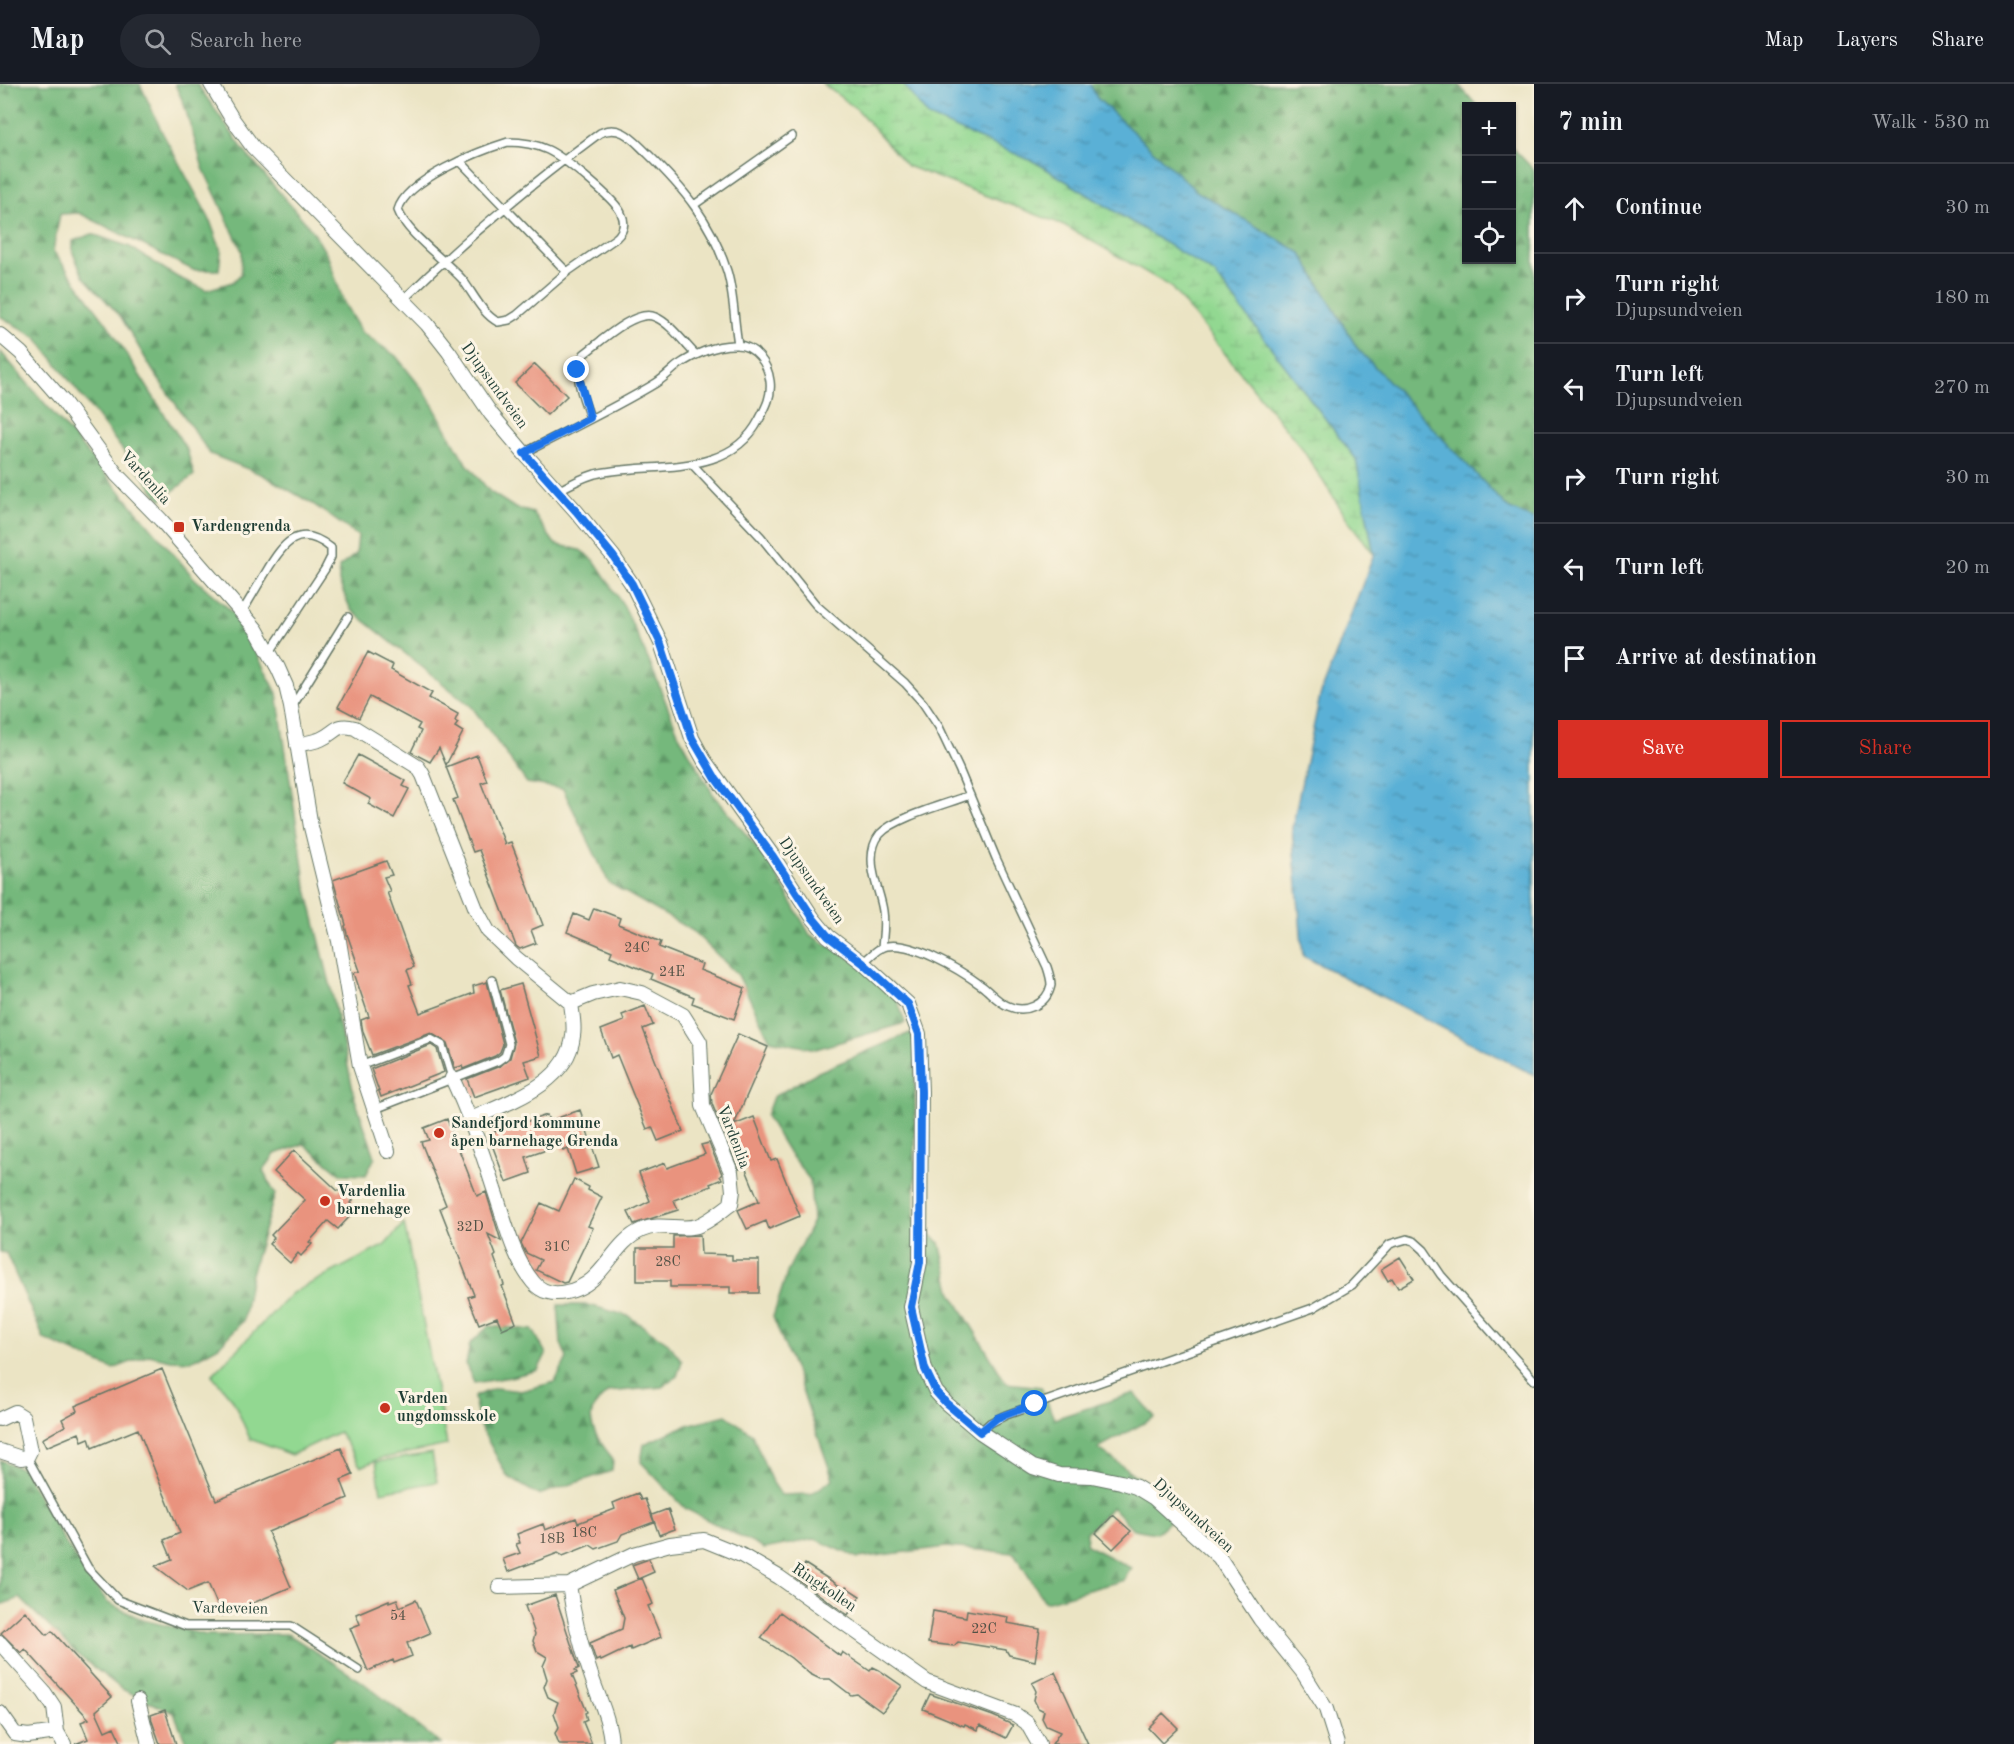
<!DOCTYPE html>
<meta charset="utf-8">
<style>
body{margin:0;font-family:"Old Standard TT",serif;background:#242831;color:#f1f3f6}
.controls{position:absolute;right:18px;top:18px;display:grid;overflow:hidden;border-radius:0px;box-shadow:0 2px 4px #0004}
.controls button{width:54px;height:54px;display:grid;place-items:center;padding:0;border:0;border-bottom:2px solid #363941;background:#171b24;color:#f1f3f6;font:30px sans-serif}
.stop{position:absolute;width:18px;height:18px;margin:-14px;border:4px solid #1a73e8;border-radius:50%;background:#fff}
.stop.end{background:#1a73e8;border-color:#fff;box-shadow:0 2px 6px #0008}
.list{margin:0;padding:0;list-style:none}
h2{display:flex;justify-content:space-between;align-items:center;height:78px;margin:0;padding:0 24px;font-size:26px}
h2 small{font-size:20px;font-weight:400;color:#9ea1a6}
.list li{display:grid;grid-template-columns:39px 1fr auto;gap:18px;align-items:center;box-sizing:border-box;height:90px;padding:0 24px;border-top:2px solid #363941}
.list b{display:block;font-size:22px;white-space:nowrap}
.list p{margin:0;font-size:20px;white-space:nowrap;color:#9ea1a6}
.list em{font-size:20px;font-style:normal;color:#9ea1a6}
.actions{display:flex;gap:12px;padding:18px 24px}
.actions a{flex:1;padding:14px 0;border:2px solid #d93025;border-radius:0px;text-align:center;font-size:21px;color:#d93025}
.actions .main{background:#d93025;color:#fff}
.icon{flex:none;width:33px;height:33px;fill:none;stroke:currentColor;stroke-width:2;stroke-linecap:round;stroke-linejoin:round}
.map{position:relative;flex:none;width:1534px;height:1660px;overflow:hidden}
header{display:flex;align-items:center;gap:36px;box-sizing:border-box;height:84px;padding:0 30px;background:#171b24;border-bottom:2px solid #363941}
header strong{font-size:28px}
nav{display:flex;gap:33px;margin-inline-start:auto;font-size:21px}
.search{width:420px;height:54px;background:#242831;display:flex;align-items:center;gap:15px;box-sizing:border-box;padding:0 21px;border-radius:33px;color:#9ea1a6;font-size:22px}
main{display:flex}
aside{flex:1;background:#171b24}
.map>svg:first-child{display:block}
.forest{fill:url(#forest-firs);stroke:#4a7a58;stroke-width:1.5}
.wetland{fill:url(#wetland-marsh);stroke:#588a62;stroke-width:1.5}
.garden{fill:#92d891;stroke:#588a62;stroke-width:1.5}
.water{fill:url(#water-ripples);stroke:#3c7685;stroke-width:1.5}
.building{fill:#e9937e}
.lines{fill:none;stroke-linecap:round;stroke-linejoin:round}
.lane-casing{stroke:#676;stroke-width:10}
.street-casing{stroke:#676;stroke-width:16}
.lane{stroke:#fff;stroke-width:7}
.street{stroke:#fff;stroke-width:14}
.route{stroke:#1a73e8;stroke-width:8}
.poi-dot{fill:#c8321e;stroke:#fcf5e5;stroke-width:2}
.labels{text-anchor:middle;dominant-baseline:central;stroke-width:6;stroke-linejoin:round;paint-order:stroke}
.number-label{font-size:14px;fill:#525246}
.street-label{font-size:16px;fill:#1f3d34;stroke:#fcf5e5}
.poi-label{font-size:16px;font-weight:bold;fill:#1f3d34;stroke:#fcf5e5;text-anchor:start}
</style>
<header>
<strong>Map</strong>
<div class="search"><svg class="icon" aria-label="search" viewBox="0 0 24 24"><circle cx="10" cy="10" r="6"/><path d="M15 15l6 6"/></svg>Search here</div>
<nav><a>Map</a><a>Layers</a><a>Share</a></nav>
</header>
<main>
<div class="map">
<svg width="1534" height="1660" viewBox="0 0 1534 1660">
<defs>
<pattern id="forest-firs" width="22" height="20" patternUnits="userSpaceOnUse" patternTransform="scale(1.5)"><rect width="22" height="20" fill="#75b87b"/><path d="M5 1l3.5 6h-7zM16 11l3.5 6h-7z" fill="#5f9766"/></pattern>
<pattern id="wetland-marsh" width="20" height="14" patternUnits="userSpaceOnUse" patternTransform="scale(1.5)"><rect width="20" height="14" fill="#92d891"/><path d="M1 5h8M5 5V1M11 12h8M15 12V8" fill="none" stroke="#7dba7e"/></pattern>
<pattern id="water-ripples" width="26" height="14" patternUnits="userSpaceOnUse" patternTransform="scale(1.5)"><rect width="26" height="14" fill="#5ab0d6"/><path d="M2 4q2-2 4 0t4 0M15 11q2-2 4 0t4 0" fill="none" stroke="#4a90ae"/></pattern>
</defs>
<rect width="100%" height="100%" fill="#fcf5e5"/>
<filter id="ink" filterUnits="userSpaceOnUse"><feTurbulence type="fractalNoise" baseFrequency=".0167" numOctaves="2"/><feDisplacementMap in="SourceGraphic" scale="12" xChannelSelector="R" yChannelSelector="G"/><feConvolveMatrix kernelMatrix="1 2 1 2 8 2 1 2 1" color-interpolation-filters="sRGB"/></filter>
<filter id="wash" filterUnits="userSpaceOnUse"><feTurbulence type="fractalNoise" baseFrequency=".008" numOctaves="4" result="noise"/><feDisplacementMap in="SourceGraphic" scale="24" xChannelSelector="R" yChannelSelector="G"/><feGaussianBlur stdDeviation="1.35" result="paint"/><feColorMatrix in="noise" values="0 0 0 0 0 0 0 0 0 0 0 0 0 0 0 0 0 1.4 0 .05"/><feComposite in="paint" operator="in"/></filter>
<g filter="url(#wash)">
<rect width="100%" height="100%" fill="#ebe4c4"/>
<!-- forest -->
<path class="forest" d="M0 0H140L163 50 209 134 221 167 219 186H193L79 129 60 130 53 167 108 241 187 366 194 391 161 416 37 254 0 232Z
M175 0H197L248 72 312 146 328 173 344 219 361 248 396 272 427 311 464 376 490 408 515 424 533 429 555 460 580 466 594 476 624 522 652 584 679 651 713 710 771 781 810 851 868 884 893 902 905 939 816 965 770 956 738 891 693 847 609 799 563 705 527 699 472 623 351 526 339 498V483L356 470 358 452 313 420 263 391 210 370 153 287 121 233 83 192 73 169V157L92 150 130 163 177 193 206 206 233 198 241 190 242 167 203 84 184 20Z
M1090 0H1458L1477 22H1466V176H1512V63L1534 86V436L1508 424 1357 264 1301 169 1196 107 1097 14Z
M0 267 194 494 236 531 277 609 305 797 330 900 355 1015 375 1073 366 1091 341 1090 304 1060 275 1070 263 1087 275 1110 251 1190 243 1237 219 1262 191 1277 171 1276 149 1271 113 1285 44 1255 6 1169 0 1168Z
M910 949 915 956V1205L925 1202 926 1147 940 1159 952 1210 1006 1299 1041 1303 1054 1335 1134 1309 1155 1333 1098 1364 1173 1419 1169 1437 1156 1449 1133 1445 1112 1423 1087 1448 1086 1461 1131 1484 1124 1496 1045 1518 1014 1469 946 1463 858 1474 815 1455 764 1465 686 1425 641 1378 644 1360 687 1341 726 1331 752 1350 771 1396 781 1411 811 1410 833 1395 797 1292 773 1233 788 1186 813 1137 810 1096 787 1066 766 1032 773 1013 816 989Z
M558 1221H589L628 1232 668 1259 682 1277 677 1292 662 1303 608 1308C604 1312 598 1317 594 1323 584 1340 603 1362 613 1375L612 1387 538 1411 507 1392 479 1340 474 1313 495 1304 521 1307 555 1298 567 1274 561 1259Z
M489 1242 533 1246 546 1270 538 1286 510 1293 474 1299 466 1281 470 1260Z
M0 1376 23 1385 66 1460 108 1519 143 1536 206 1551 288 1550 361 1597 441 1660H361L335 1654 327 1660H187L174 1629 122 1605 79 1572 20 1514 0 1521Z"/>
<!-- wetland -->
<path class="wetland" d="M823 0H903L929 33 1037 79 1215 190 1356 375 1374 470 1350 439 1301 363 1170 202 1064 141 907 82 858 26Z"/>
<!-- garden -->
<path class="garden" d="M404 1139 447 1361 379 1375 361 1383 339 1348 291 1371 250 1355 233 1316 212 1291 292 1209 385 1161Z
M432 1369 437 1398 381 1408 376 1378Z"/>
<!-- water -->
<path class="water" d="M903 0H1090L1097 14 1196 107 1301 169 1357 264 1508 424 1534 436V991L1303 872 1292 744 1320 612 1374 470 1356 375 1215 190 1037 79 929 33Z"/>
<g id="blocks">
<!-- building -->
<path class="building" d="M535 280 567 312 547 331 515 299Z
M368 568 393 581 391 586 432 609 429 614 458 630 455 637 458 639 455 643 463 648 446 681 439 664 430 678 411 668 421 647 417 645 420 640 370 613 359 634 338 623Z
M358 671 406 697 403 702 409 705 394 734 368 720 371 715 342 699Z
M477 671 487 697 481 699 505 760 511 758 543 841 531 846 536 859 520 865 516 862 479 766 473 768 453 716 458 714 446 683Z
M386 777 392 791 384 793 390 807 387 808 414 883 407 886 412 900 409 901 420 929 474 909 473 902 487 898 503 960 500 968 495 972 463 985 462 982 455 984 447 959 431 949 372 971 363 948 361 936 369 933 354 889 360 887 347 850 345 842 346 841 333 796Z
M594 824 620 834 618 840 661 858 659 863 702 880 700 886 745 904 734 935 692 919 694 913 651 895 653 890 610 872 612 867 567 848 574 830 589 836Z
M521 900 541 972 524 977 530 993 474 1013 467 995 500 982 510 974 514 959 500 906Z
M645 922 653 941 643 945 683 1047 658 1057 652 1043 647 1045 617 971 611 974 601 946 624 937 622 931Z
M738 950 768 963 734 1041 754 1033 771 1077 777 1075 800 1132 769 1145 766 1137 747 1145 738 1126 759 1117 745 1083 739 1085 712 1020 711 1010Z
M431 961 437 965 444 988 381 1013 371 985Z
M580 1026 599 1083 576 1090 568 1065 563 1067 561 1061 526 1073 531 1089 506 1098 488 1050 547 1031 549 1037Z
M447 1035 477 1112 486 1108 501 1157 488 1150 496 1171 494 1173 502 1195 504 1201 502 1202 516 1239 502 1245 497 1233 479 1240 468 1213 474 1211 440 1124 446 1121 421 1058 429 1056 424 1044Z
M709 1059 722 1090 720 1092 722 1095 710 1100 711 1102 674 1116 678 1126 634 1140 628 1128 650 1117 639 1089 665 1079 667 1084 705 1070 701 1061Z
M294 1066 338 1107 341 1104 353 1116 351 1119 357 1125 338 1145 328 1137 309 1158 312 1160 301 1172 298 1169 290 1179 269 1160 274 1154 271 1151 305 1116 274 1088Z
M574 1095 589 1103 588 1106 602 1113 588 1142 593 1144 567 1198 563 1199 536 1186 541 1176 526 1169 521 1159 541 1119 559 1127Z
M700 1151 701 1170 732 1171V1176H759V1209H730V1203H670V1197H637V1164H673V1152Z
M1400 1173 1414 1195 1398 1204 1392 1194 1388 1197 1381 1185Z
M162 1285 216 1416 341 1364 353 1391 341 1396 348 1414 268 1448 291 1503 222 1532 208 1499 188 1507 155 1482 172 1475 164 1456 180 1449 138 1345 92 1364 89 1354 82 1357 79 1349 46 1363 42 1355 65 1342 62 1335 77 1327 75 1322Z
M638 1409 641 1416 645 1415 654 1438 622 1450 618 1457 596 1465 590 1461 563 1472 558 1469 508 1488 503 1475 520 1469 516 1460 520 1459 517 1450 543 1440 545 1446 576 1434 578 1439 615 1425 613 1419Z
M668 1425 675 1445 659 1451 652 1431Z
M1113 1431 1131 1447 1113 1465 1096 1449Z
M649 1475 654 1488 638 1495 632 1481Z
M805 1480 844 1505 846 1503 860 1512 848 1531 796 1494Z
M642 1494 653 1520 648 1522 661 1553 631 1566 630 1563 601 1577 600 1575 596 1577 590 1559 622 1545 624 1534 613 1506Z
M555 1511 579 1584 575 1586 577 1589 572 1591 587 1628 585 1629 587 1636 583 1638 592 1660H559L555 1649 559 1643 554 1629 558 1618 548 1613 544 1603 547 1595 543 1582 547 1573 537 1567 533 1557 535 1550 525 1522Z
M397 1515 400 1523 416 1516 430 1549 407 1559 412 1572 394 1579 393 1576 368 1587 350 1544 360 1540 356 1530 389 1516V1518Z
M967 1526 1008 1533 1007 1539 1040 1545 1035 1577 1009 1571 1006 1566 958 1558 954 1562 928 1559 933 1527 966 1533Z
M25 1527 47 1551 52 1547 112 1613 96 1627 105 1647 114 1643 122 1660H75L88 1655 81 1638 89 1635 25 1565 21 1569 1 1549Z
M780 1528 840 1572 842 1568 870 1587 873 1583 879 1586 902 1602 882 1628 857 1610 851 1611 830 1595H820L810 1590 791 1574 761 1554Z
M1055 1588 1088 1660H1052L1060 1648 1046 1642 1042 1634 1044 1627 1038 1624 1034 1616 1036 1607 1032 1599Z
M930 1610 993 1632 1013 1641 1006 1654 980 1641 978 1646 965 1640 964 1642 923 1625Z
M165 1626 176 1660H160L152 1637 151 1631Z
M1163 1629 1178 1644 1162 1659 1148 1644Z"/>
</g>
</g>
<g filter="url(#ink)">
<use href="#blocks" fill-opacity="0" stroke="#676" stroke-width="1.5"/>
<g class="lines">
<!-- lane casing -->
<g class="lane-casing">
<path id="lane" d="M508 58C522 58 535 60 548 66 563 73 615 115 621 129 626 139 624 147 616 154L567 188 517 231 509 236 498 238C482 230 473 209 462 195 445 176 406 149 398 126 406 96 479 67 508 58Z
M460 77 567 188
M694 121 792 52
M404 215C465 155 531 100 600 49 621 39 634 57 647 69 684 105 711 137 727 187 734 210 734 237 738 260
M590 334C583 312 572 293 584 270 599 259 636 224 655 233 669 238 685 260 696 271
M524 369C568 346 613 325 656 299 664 294 670 288 677 282 693 271 716 260 736 261 755 261 768 280 770 297 772 312 766 323 759 336 728 396 650 377 595 390 582 394 570 400 558 407
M692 380 761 453 816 521 905 599 923 619 939 643 959 685 996 774 1047 883C1049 889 1051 895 1051 901 1047 921 1025 930 1008 922 998 918 991 909 982 902 963 888 906 852 881 864 875 867 868 874 863 879
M242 528C250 515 258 501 266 488 283 459 299 438 331 464V473L325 485 270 568
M292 623 348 533
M882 864C883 851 885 840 883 827 881 813 875 800 873 786 871 774 872 760 880 750 896 733 947 720 970 711
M360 982 431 955 442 961 452 994
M375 1025 498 977 505 972 509 960 492 896
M980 1348 990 1339 1006 1331 1313 1224 1352 1201 1390 1160 1407 1155 1414 1157 1424 1166 1441 1191 1534 1296
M27 1373 88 1484 118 1516 186 1542H291L359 1586"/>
</g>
<!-- street casing -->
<g class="street-casing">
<path id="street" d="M211 0 231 33 253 63 427 240 449 268 491 330 524 369 576 427 613 472 632 500 661 559 692 654 704 676 772 771 813 834 828 852 863 879 908 920 919 950 921 1008 920 1178 911 1223 925 1285 936 1308 946 1319 980 1348 1033 1383 1059 1391 1092 1392 1121 1398 1136 1403 1154 1414 1219 1473 1260 1535 1302 1587 1326 1625 1337 1660
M0 251 21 269 63 317 117 391 161 436 256 545 278 584 286 602 291 623 311 743 339 857 360 982 388 1067
M297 661C305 659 314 658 321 655 337 648 335 639 355 644L418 683 423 691 476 825 488 847 516 874 571 919
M452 994C469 1030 482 1067 494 1105 505 1136 512 1172 533 1198 541 1208 553 1211 566 1208 605 1201 610 1160 642 1146 660 1138 681 1147 697 1142 709 1138 721 1127 731 1120L733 1107 731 1088 703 1022 700 958 683 931 642 909 620 904 593 910 571 919C572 929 575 941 573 952 568 1000 509 1018 471 1035
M0 1335 15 1328 23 1333 30 1367 27 1373 21 1374 0 1367
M569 1501C573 1530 580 1559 590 1588 597 1611 610 1635 611 1660
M499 1503 569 1501 634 1470 670 1460 704 1456 741 1471 779 1493 927 1598 1016 1631 1027 1639 1039 1660
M0 1559 44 1608 54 1623 57 1648
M138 1617 149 1660
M0 1629 15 1650 28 1652 57 1648 64 1660"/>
</g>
<!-- lane -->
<use href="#lane" class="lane"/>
<!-- street -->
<use href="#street" class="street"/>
</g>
</g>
<g class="lines" filter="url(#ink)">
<!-- route -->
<path class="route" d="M577 286 590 334 524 369 576 427 613 472 632 500 661 560 692 654 716 695 772 771 813 834 828 852 863 879 908 920 919 950 921 1008 920 1178 911 1223 925 1285 936 1308 946 1319 980 1348 997 1334 1035 1320"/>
</g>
<!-- markers -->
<g class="poi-dot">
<rect x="173" y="437" width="12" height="12" rx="3"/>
<circle cx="439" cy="1049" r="6"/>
<circle cx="325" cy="1117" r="6"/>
<circle cx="385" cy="1324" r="6"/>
</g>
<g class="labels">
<!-- number labels -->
<g class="number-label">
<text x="637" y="864">24C</text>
<text x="672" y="888">24E</text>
<text x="470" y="1143">32D</text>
<text x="557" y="1163">31C</text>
<text x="668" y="1178">28C</text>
<text x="584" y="1449">18C</text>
<text x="552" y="1455">18B</text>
<text x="398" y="1532">54</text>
<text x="984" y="1545">22C</text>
</g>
<!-- street labels -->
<g class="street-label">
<text transform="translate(494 302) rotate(54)">Djupsundveien</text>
<text transform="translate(145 394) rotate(48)">Vardenlia</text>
<text transform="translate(811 797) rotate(55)">Djupsundveien</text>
<text transform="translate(733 1053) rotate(69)">Vardenlia</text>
<text transform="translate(1193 1432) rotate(42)">Djupsundveien</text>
<text transform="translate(824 1504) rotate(34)">Ringkollen</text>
<text transform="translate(230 1525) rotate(1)">Vardeveien</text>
</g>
<!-- poi labels -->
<g class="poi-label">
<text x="191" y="443">Vardengrenda</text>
<text x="451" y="1040">Sandefjord kommune<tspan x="451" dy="18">åpen barnehage Grenda</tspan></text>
<text x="337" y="1108">Vardenlia<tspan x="337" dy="18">barnehage</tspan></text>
<text x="397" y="1315">Varden<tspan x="397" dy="18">ungdomsskole</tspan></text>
</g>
</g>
</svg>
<div class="controls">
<button>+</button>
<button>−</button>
<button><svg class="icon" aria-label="locate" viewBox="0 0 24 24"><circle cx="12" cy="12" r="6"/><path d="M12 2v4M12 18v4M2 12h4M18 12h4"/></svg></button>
</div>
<div class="stop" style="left:1035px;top:1320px"></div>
<div class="stop end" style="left:577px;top:286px"></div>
</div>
<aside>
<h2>7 min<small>Walk · 530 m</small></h2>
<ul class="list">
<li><svg class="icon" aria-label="ahead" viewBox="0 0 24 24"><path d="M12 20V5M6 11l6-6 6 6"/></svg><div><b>Continue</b></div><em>30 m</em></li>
<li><svg class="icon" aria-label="right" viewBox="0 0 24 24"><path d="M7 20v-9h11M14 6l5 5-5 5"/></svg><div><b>Turn right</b><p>Djupsundveien</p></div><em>180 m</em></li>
<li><svg class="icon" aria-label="left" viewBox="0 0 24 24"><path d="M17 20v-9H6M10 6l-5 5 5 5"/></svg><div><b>Turn left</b><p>Djupsundveien</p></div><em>270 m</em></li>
<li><svg class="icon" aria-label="right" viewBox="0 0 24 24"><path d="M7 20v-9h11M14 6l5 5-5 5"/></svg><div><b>Turn right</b></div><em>30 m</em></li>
<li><svg class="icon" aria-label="left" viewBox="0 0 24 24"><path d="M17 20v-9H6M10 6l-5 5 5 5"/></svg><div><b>Turn left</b></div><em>20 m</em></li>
<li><svg class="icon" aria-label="arrive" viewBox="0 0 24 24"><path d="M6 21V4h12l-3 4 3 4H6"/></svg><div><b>Arrive at destination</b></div></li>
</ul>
<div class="actions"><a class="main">Save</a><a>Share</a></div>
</aside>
</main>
